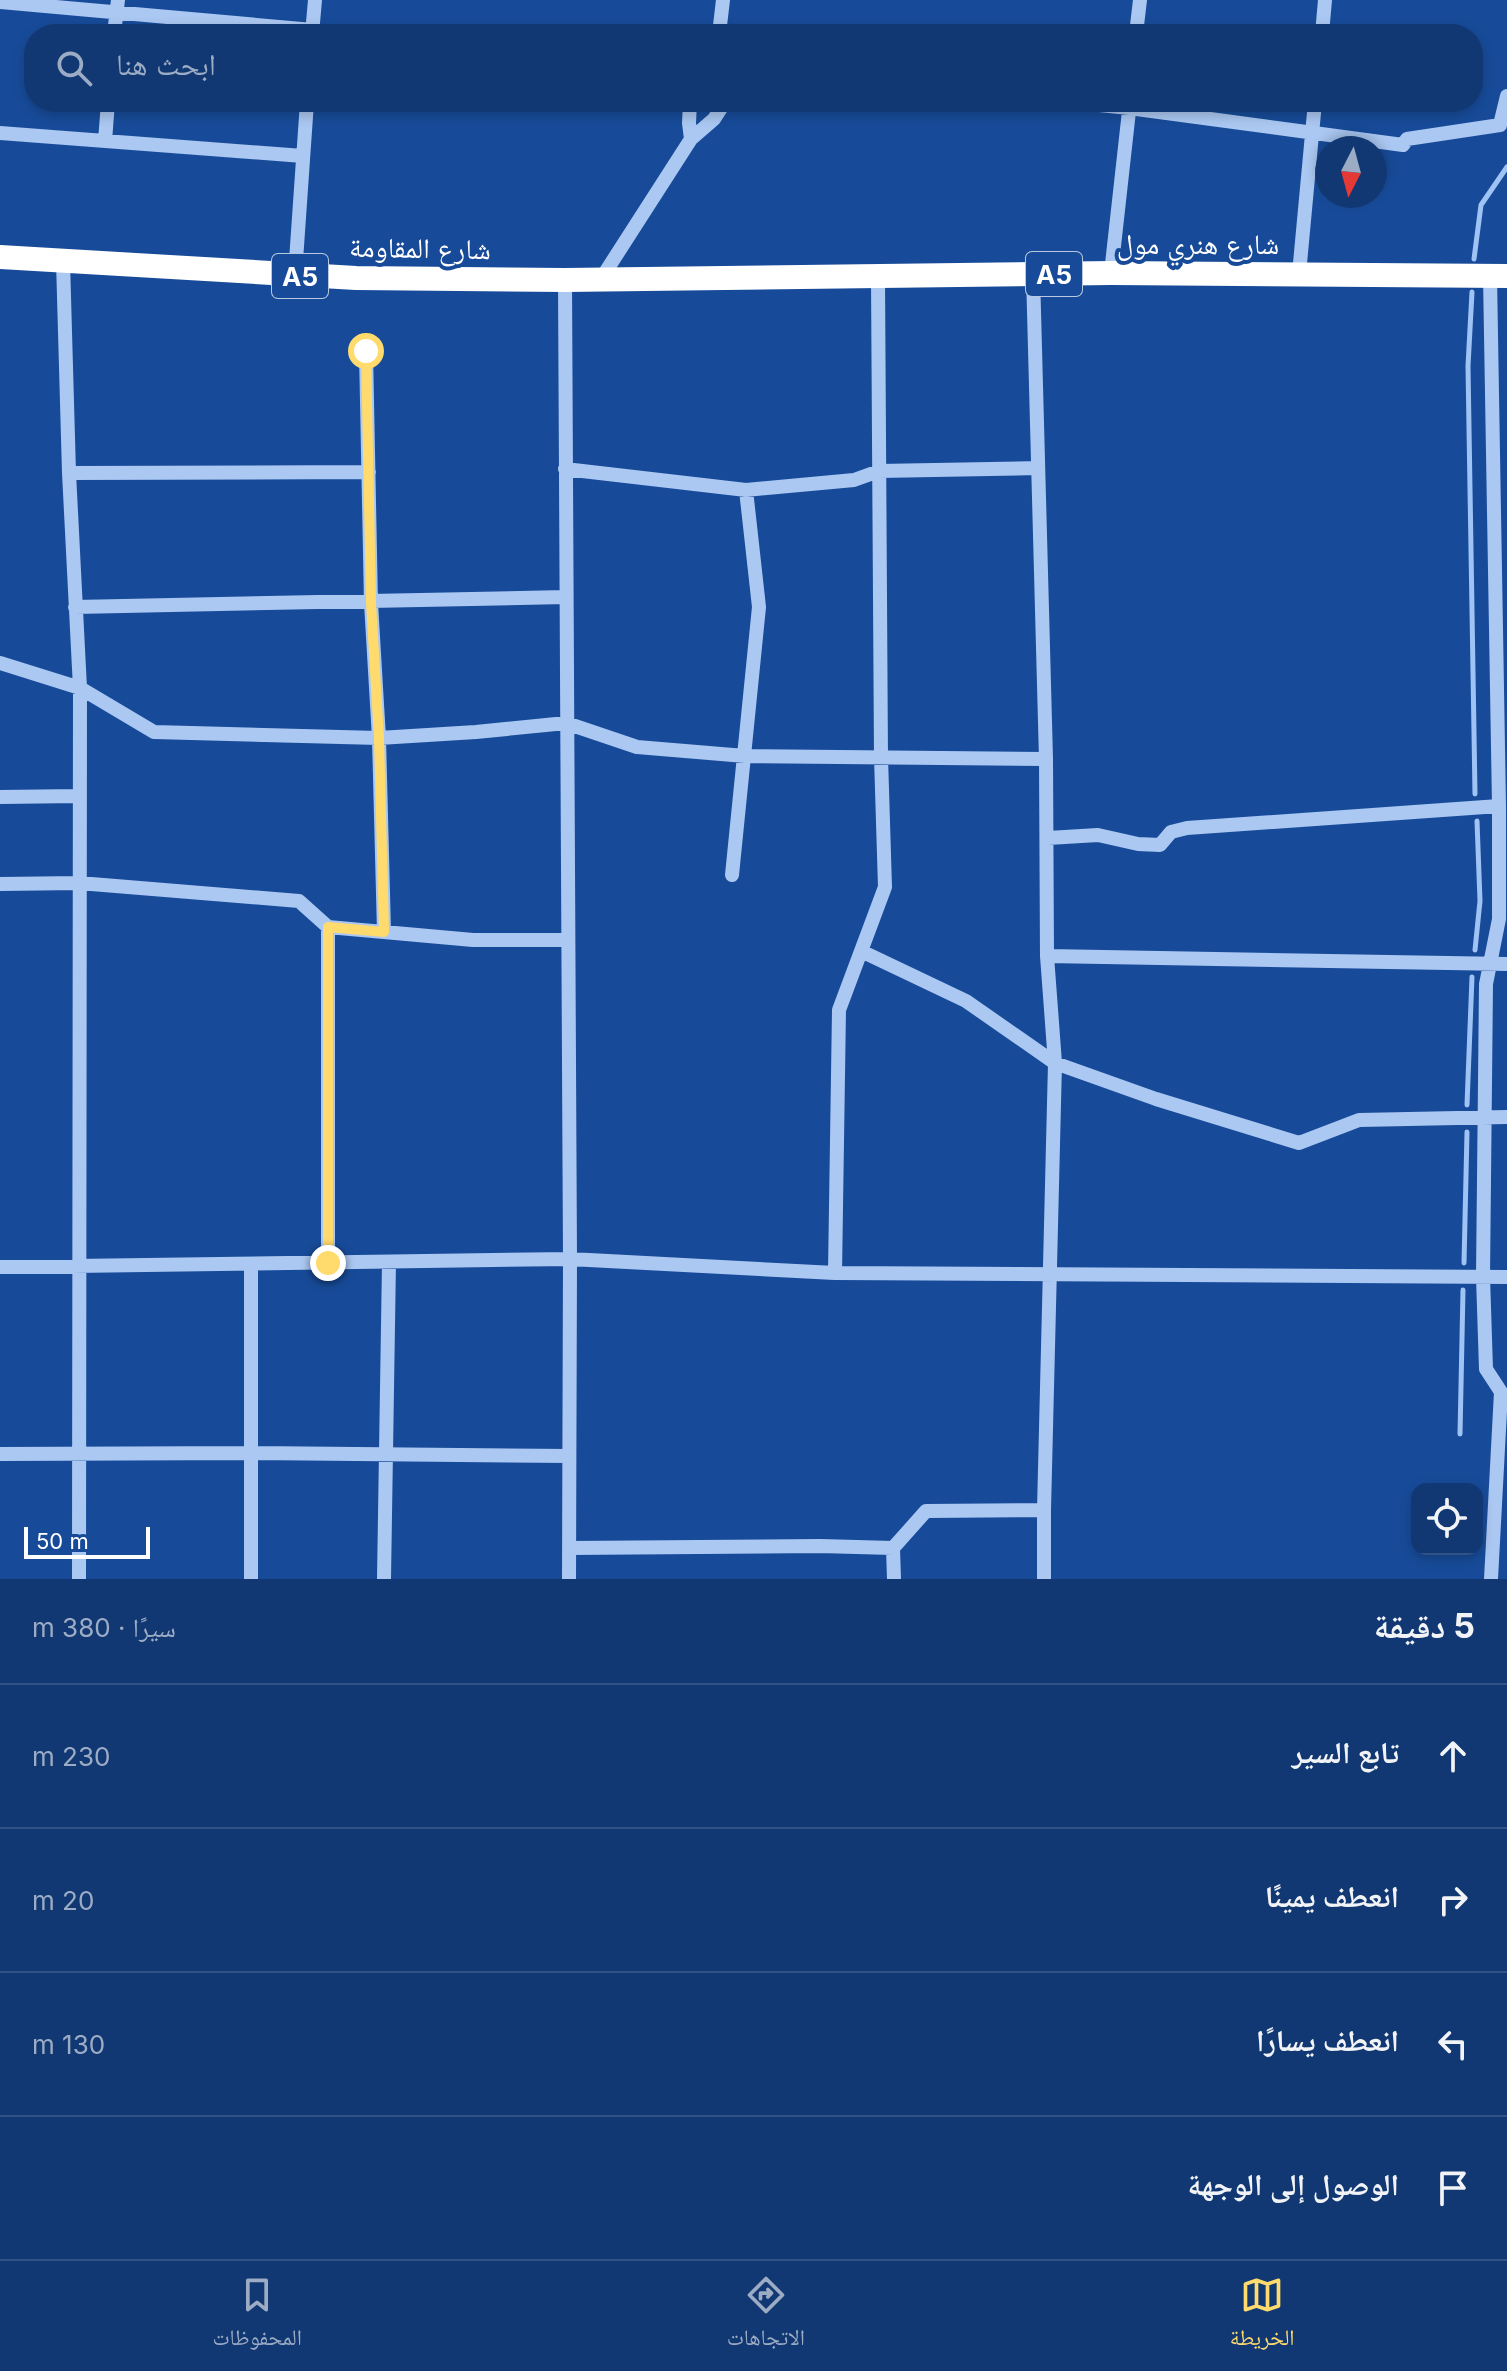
<!DOCTYPE html>
<html lang="ar">
<meta charset="utf-8">
<style>
body{margin:0;font-family:Inter,"Noto Naskh Arabic",sans-serif;background:#1e437b;color:#f1f3f6;direction:rtl}
.controls{position:absolute;right:24px;bottom:24px;display:grid;overflow:hidden;border-radius:16px;box-shadow:0 4px 12px #0003}
.controls button{width:72px;height:72px;display:grid;place-items:center;padding:0;border:0;border-bottom:2px solid #305285;background:#113873;color:#f1f3f6;font:40px sans-serif}
.compass{position:absolute;left:1315px;top:136px;width:72px;height:72px;border-radius:50%;background:#113873;box-shadow:0 4px 12px #0003;rotate:186deg}
.scale{position:absolute;left:24px;bottom:20px;width:126px;box-sizing:border-box;padding-left:8px;border:4px solid #fff;border-top:0;font-size:22px;line-height:28px;white-space:nowrap;color:#fff;-webkit-text-stroke:6px #174b99;paint-order:stroke}
.stop{position:absolute;width:24px;height:24px;margin:-18px;border:6px solid #ffda6c;border-radius:50%;background:#fff}
.stop.end{background:#ffda6c;border-color:#fff;box-shadow:0 2px 8px #0008}
.list{margin:0;padding:0;list-style:none}
h2{display:flex;justify-content:space-between;align-items:center;height:104px;margin:0;padding:0 32px;font-size:34px}
h2 small{font-size:26px;font-weight:400;color:#9cacc4}
.list li{display:grid;grid-template-columns:52px 1fr auto;gap:24px;align-items:center;box-sizing:border-box;height:144px;padding:0 32px;border-top:2px solid #305285}
.list b{display:block;font-size:30px;white-space:nowrap}
.list em{font-size:26px;font-style:normal;color:#9cacc4}
.icon{flex:none;width:44px;height:44px;fill:none;stroke:currentColor;stroke-width:2;stroke-linecap:round;stroke-linejoin:round}
.map{position:relative;flex:none;width:1507px;height:1579px;overflow:hidden;direction:ltr}
.search{position:absolute;background:#113873;box-shadow:0 4px 12px #0003;left:24px;right:24px;top:24px;height:88px;display:flex;align-items:center;gap:20px;box-sizing:border-box;padding:0 28px;border-radius:32px;color:#9cacc4;font-size:30px}
.sheet{height:680px;background:#113873}
nav{display:flex;justify-content:space-around;align-items:center;box-sizing:border-box;height:112px;border-top:2px solid #305285;background:#113873;font-size:22px;color:#9cacc4}
nav a{display:grid;justify-items:center;gap:4px}
nav .on{color:#ffda6c}
.map>svg:first-child{display:block}
.lines{fill:none;stroke-linecap:round;stroke-linejoin:round}
.stream{stroke:#9ec3f4;stroke-width:5}
.minor{stroke:#abc8f2;stroke-width:14}
.highway{stroke:#fff;stroke-width:24}
.route{stroke:#ffda6c;stroke-width:10}
.labels{text-anchor:middle;dominant-baseline:central;stroke-width:8;stroke-linejoin:round;paint-order:stroke}
.shield{fill:#174b99;stroke:#b9c9e0;stroke-width:2}
.shield-label{font-size:26px;font-weight:bold;fill:#fff}
.street-label{font-size:28px;fill:#fff;stroke:#174b99}
</style>
<div class="map">
<svg width="1507" height="1579" viewBox="0 0 1507 1579">
<rect width="100%" height="100%" fill="#174b99"/>
<g class="lines">
<!-- stream -->
<path class="stream" d="M1474 259 1481 205 1507 167
M1472 292 1468 366 1475 794
M1475 950 1480 901 1477 821
M1467 1105 1472 977
M1464 1263 1467 1132
M1460 1434 1463 1290"/>
<!-- minor -->
<path class="minor" d="M0 2 358 34
M114 34 118 0
M312 34 315 0
M719 34 723 0
M1136 34 1140 0
M1322 34 1325 0
M690 102 689 123 691 139
M1070 102 1129 108 1403 145 1407 139 1500 125 1507 96
M0 133 303 156
M105 141 108 102
M63 261 69 473 80 688 79 1579
M1111 273 1130 102
M1033 274 1046 759 1047 956 1055 1063 1044 1510V1579
M1299 274 1315 102
M295 275 307 102
M1490 276 1499 806V919L1486 984 1483 1277 1486 1369 1501 1392 1491 1579
M601 279 691 139 714 119 725 102
M565 280 570 1259 569 1579
M366 351 371 603 379 738 384 932
M565 469 746 490 854 480 879 471 1038 468
M69 473 369 472
M75 607 566 597
M0 663 80 688 154 732 379 738 476 732 566 723 637 747 745 756 1046 759
M0 797 79 796
M1048 838 1098 835 1138 844 1160 845 1171 832 1187 828 1499 806
M732 875 759 607 746 490
M0 884 79 883 299 901 328 927 473 940H568
M328 927V1263
M861 951 966 1001 1055 1063 1156 1099 1299 1143 1359 1120 1507 1117
M1047 956 1507 964
M251 1264V1579
M0 1267 570 1259 835 1273 1507 1277
M835 1273 839 1010 885 887 881 757 878 278
M0 1454 251 1453 569 1456
M569 1548 820 1546 893 1548
M384 1579 389 1262
M894 1579 893 1548 926 1511 1044 1510"/>
<!-- highway -->
<path class="highway" d="M0 257 356 278 565 280 1111 273 1507 276"/>
</g>
<g class="lines">
<!-- route -->
<path class="route" d="M328 1263V927L384 932 379 738 371 603 366 351"/>
</g>
<g class="labels">
<!-- shield labels -->
<g class="shield">
<rect x="1026" y="252" width="56" height="44" rx="6"/>
<rect x="272" y="254" width="56" height="44" rx="6"/>
</g>
<g class="shield-label">
<text x="1054" y="274">A5</text>
<text x="300" y="276">A5</text>
</g>
<!-- street labels -->
<g class="street-label">
<text x="1198" y="244">شارع هنري مول</text>
<text transform="translate(420 248) rotate(1)">شارع المقاومة</text>
</g>
</g>
</svg>
<div class="controls">
<button><svg class="icon" aria-label="locate" viewBox="0 0 24 24"><circle cx="12" cy="12" r="6"/><path d="M12 2v4M12 18v4M2 12h4M18 12h4"/></svg></button>
</div>
<svg class="compass" viewBox="-18 -18 36 36"><path d="M0-13l5 13h-10z" fill="#e53935"/><path d="M0 13l5-13h-10z" fill="#9cacc4"/></svg>
<div class="scale">50 m</div>
<div class="stop" style="left:366px;top:351px"></div>
<div class="stop end" style="left:328px;top:1263px"></div>
<div class="search"><svg class="icon" aria-label="search" viewBox="0 0 24 24"><circle cx="10" cy="10" r="6"/><path d="M15 15l6 6"/></svg>ابحث هنا</div>
</div>
<section class="sheet">
<h2>5 دقيقة<small>سيرًا · 380 m</small></h2>
<ul class="list">
<li><svg class="icon" aria-label="ahead" viewBox="0 0 24 24"><path d="M12 20V5M6 11l6-6 6 6"/></svg><div><b>تابع السير</b></div><em>230 m</em></li>
<li><svg class="icon" aria-label="right" viewBox="0 0 24 24"><path d="M7 20v-9h11M14 6l5 5-5 5"/></svg><div><b>انعطف يمينًا</b></div><em>20 m</em></li>
<li><svg class="icon" aria-label="left" viewBox="0 0 24 24"><path d="M17 20v-9H6M10 6l-5 5 5 5"/></svg><div><b>انعطف يسارًا</b></div><em>130 m</em></li>
<li><svg class="icon" aria-label="arrive" viewBox="0 0 24 24"><path d="M6 21V4h12l-3 4 3 4H6"/></svg><div><b>الوصول إلى الوجهة</b></div></li>
</ul>
</section>
<nav>
<a class="on"><svg class="icon" aria-label="map" viewBox="0 0 24 24"><path d="M3 6l6-2 6 2 6-2v14l-6 2-6-2-6 2zM9 4v14M15 6v14"/></svg>الخريطة</a>
<a><svg class="icon" aria-label="directions" viewBox="0 0 24 24"><path d="M12 3l9 9-9 9-9-9zM9 14v-3h6M13 9l2 2-2 2"/></svg>الاتجاهات</a>
<a><svg class="icon" aria-label="saved" viewBox="0 0 24 24"><path d="M7 4h10v16l-5-4-5 4z"/></svg>المحفوظات</a>
</nav>
